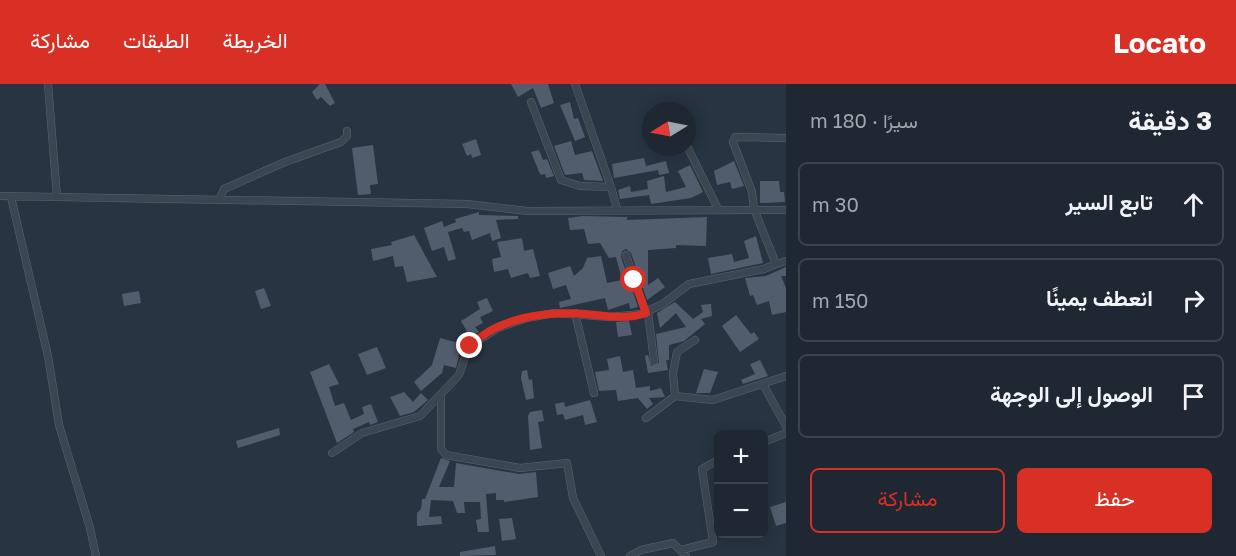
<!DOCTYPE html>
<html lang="ar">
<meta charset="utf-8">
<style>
body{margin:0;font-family:"Golos Text",Vazirmatn,sans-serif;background:#2b333e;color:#f1f3f6;direction:rtl}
.controls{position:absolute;right:18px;bottom:18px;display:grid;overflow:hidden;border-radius:9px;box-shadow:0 3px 15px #0003}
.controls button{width:54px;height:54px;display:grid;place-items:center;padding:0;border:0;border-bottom:2px solid #3c444d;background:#1e2732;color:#f1f3f6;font:30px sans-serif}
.compass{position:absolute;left:642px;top:18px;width:54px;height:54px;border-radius:50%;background:#1e2732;box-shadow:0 3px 15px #0003;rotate:260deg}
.stop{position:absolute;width:18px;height:18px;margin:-14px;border:4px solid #d93025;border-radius:50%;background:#fff}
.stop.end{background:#d93025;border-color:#fff;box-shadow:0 2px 6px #0008}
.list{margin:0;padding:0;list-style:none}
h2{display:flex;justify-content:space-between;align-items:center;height:78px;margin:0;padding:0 24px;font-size:26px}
h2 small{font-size:20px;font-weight:400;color:#a1a5ac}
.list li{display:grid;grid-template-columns:39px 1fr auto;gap:18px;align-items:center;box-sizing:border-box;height:84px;margin:0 12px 12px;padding:0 12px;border:2px solid #3c444d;border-radius:9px}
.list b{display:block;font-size:22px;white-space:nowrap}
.list em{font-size:20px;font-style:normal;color:#a1a5ac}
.actions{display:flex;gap:12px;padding:18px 24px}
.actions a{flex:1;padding:14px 0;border:2px solid #d93025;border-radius:9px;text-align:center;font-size:21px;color:#d93025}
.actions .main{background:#d93025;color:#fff}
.icon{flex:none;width:33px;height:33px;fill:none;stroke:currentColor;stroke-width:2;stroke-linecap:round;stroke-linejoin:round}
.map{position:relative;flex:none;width:786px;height:472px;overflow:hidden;direction:ltr}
header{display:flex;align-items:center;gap:36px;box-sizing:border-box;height:84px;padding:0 30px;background:#d93025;color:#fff}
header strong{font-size:28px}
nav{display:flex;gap:33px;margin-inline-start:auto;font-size:21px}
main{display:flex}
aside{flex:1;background:#1e2732}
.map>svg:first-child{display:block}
.building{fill:#515d6d}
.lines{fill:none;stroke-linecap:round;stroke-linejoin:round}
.street-casing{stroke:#5a646f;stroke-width:8}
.street{stroke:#3c4652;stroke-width:7}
.route{stroke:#d93025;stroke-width:8}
</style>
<header>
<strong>Locato</strong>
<nav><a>الخريطة</a><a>الطبقات</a><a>مشاركة</a></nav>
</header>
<main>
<aside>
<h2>3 دقيقة<small>سيرًا · 180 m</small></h2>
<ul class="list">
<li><svg class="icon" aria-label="ahead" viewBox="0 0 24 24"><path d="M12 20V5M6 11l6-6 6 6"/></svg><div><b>تابع السير</b></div><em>30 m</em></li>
<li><svg class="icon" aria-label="right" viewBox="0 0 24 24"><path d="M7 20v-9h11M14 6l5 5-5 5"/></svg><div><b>انعطف يمينًا</b></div><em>150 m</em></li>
<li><svg class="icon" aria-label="arrive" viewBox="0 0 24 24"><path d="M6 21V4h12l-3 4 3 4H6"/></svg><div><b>الوصول إلى الوجهة</b></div></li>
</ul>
<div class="actions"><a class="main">حفظ</a><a>مشاركة</a></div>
</aside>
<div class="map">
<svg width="786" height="472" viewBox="0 0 786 472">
<rect width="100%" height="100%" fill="#283442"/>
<!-- building -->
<path class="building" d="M320 0H325L335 19 330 22 321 13 317 16 312 8Z
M511 0H548L554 19 541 24 533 4 518 13Z
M570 18 574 35 578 34 585 53 575 57 560 21Z
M476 55 481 71 472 74 471 70 467 72 462 60Z
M571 57 575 71 592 67 603 97 584 96 582 89 565 91 554 62Z
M373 61 378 100 370 101 371 110 358 111 352 64Z
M539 66 543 76 547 75 554 92 546 94 545 90 541 91 539 88 531 68Z
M644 74 646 82 666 77 669 89 659 91 658 86 614 94 612 80Z
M734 77 744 102 732 105 730 98 717 101 714 87Z
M690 81 703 108 691 114 651 120 649 111 620 115 618 106 630 102 631 108 648 105 647 97 664 92 666 108 686 103 678 87Z
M760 97H779L780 108H784L785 118 760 119Z
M479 128V131L518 132V135L496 136 501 154 492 157 490 149 472 156 469 147 464 148 462 144 448 148 456 175 448 177 444 163 432 167 424 144 442 137 444 143 456 138 455 135Z
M583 132 627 133V136L707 133 706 162 676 161V164L648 166V201L658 194 665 203 647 216 631 169 626 165 622 167 621 173 638 223 630 225 629 219 608 226 605 214 560 224 559 218 571 215 566 201 553 205 548 189 570 182 574 192 583 184 587 174 601 172 607 199 622 196 616 173 609 174 600 159 588 160 584 145 570 146 568 134Z
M414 151 437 193 407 198 403 182 395 183 393 172 373 177 371 165 392 161 391 158Z
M756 152 763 179 711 190 708 174 732 170 734 178 749 174 744 157Z
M522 154 524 167 533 165 540 192 530 194 528 189 511 194 508 185 494 188 492 175 501 173 497 158Z
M786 183V192H781L786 204V228L772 231 769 217 757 221 753 211 750 212 745 194 766 192Z
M264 204 271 222 261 225 255 207Z
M139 207 141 219 124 222 122 210Z
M487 214 493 227 480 233 483 239 475 243 479 248 470 253 461 237 480 225 477 218Z
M675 218 693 235 703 228 701 221 711 220 712 232 701 235 705 240 684 257 669 261V276H666L668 286 648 289 645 272 648 271 651 282 659 279 656 250 686 243 676 229 660 244 657 229Z
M736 231 751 250 754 248 759 255 740 268 722 242Z
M629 237 632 251 618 253 616 238Z
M440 254 462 260 456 284 444 281 442 289 421 307 414 298 432 281Z
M377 263 386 284 367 291 358 270Z
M620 272 623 288 633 286 636 304 650 302V307L661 304 665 313 649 314 653 320 647 325 638 314 618 317 616 306 599 307 595 288 609 286 607 275Z
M760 276 768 292 743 300 741 296 755 290 750 280Z
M329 280 339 300 329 303 335 322 344 319 351 336 364 330 362 323 371 320 378 338 370 341 369 338 353 345 354 348 337 359 310 288Z
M704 285 718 288 710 309H696Z
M527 286 529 296 532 295 534 314 526 316 521 294 522 287Z
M404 308 413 318 421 309 428 316 414 328 400 332 390 313Z
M590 316 597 338 585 341 583 331 565 336 563 330 557 331 555 320 564 318 565 323Z
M542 326 544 337 538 338 542 364 530 366 528 332 530 328Z
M279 344 280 351 238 364 236 357Z
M441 374 450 377 439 403H454L456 379 519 390 536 388 538 413 504 418V416H496V409L486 410 489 448H478L476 436 481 435 480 418H464L465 429H457L453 417 431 416 429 433 441 432 442 440 417 442V429L421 425 422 415H425Z
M786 418V439L776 442 770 423Z
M512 434 516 455 502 457 499 435Z
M495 462 496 471 460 472V468Z"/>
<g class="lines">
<!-- street casing -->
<g class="street-casing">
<path id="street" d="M48 0 57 113
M575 0 611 103
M531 18 561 96 580 102 611 103 617 125
M786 54 735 53 733 58 752 108 754 125 776 180 786 177
M687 62 718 125
M0 112 467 120 527 127 786 126
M11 113 48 272 59 341 90 444 96 472
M219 116 224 105 285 78 341 58 347 52V47
M626 171 646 229
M648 228 654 277
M575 229 594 309
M695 256 677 268 673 289 675 312 713 316 786 292
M764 302 786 342
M441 312V365L446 371 520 384 567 379 573 414 601 472
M646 334 675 312
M764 358 786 349
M332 369 362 349 420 332 459 291 469 262 498 244 527 234 554 229 610 233 641 230 663 220 689 200 764 185 776 180
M681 466 713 458 702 385 718 376
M630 472 641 466 673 459 686 472"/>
</g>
<!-- street -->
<use href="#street" class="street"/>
</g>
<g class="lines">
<!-- route -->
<path class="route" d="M470 262C499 233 547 227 586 230 606 232 626 236 646 229L634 196"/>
</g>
</svg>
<div class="controls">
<button>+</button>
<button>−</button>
</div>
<svg class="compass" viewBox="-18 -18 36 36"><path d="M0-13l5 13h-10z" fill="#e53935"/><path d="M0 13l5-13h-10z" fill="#a1a5ac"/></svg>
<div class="stop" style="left:634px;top:196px"></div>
<div class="stop end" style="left:470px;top:262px"></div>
</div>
</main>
